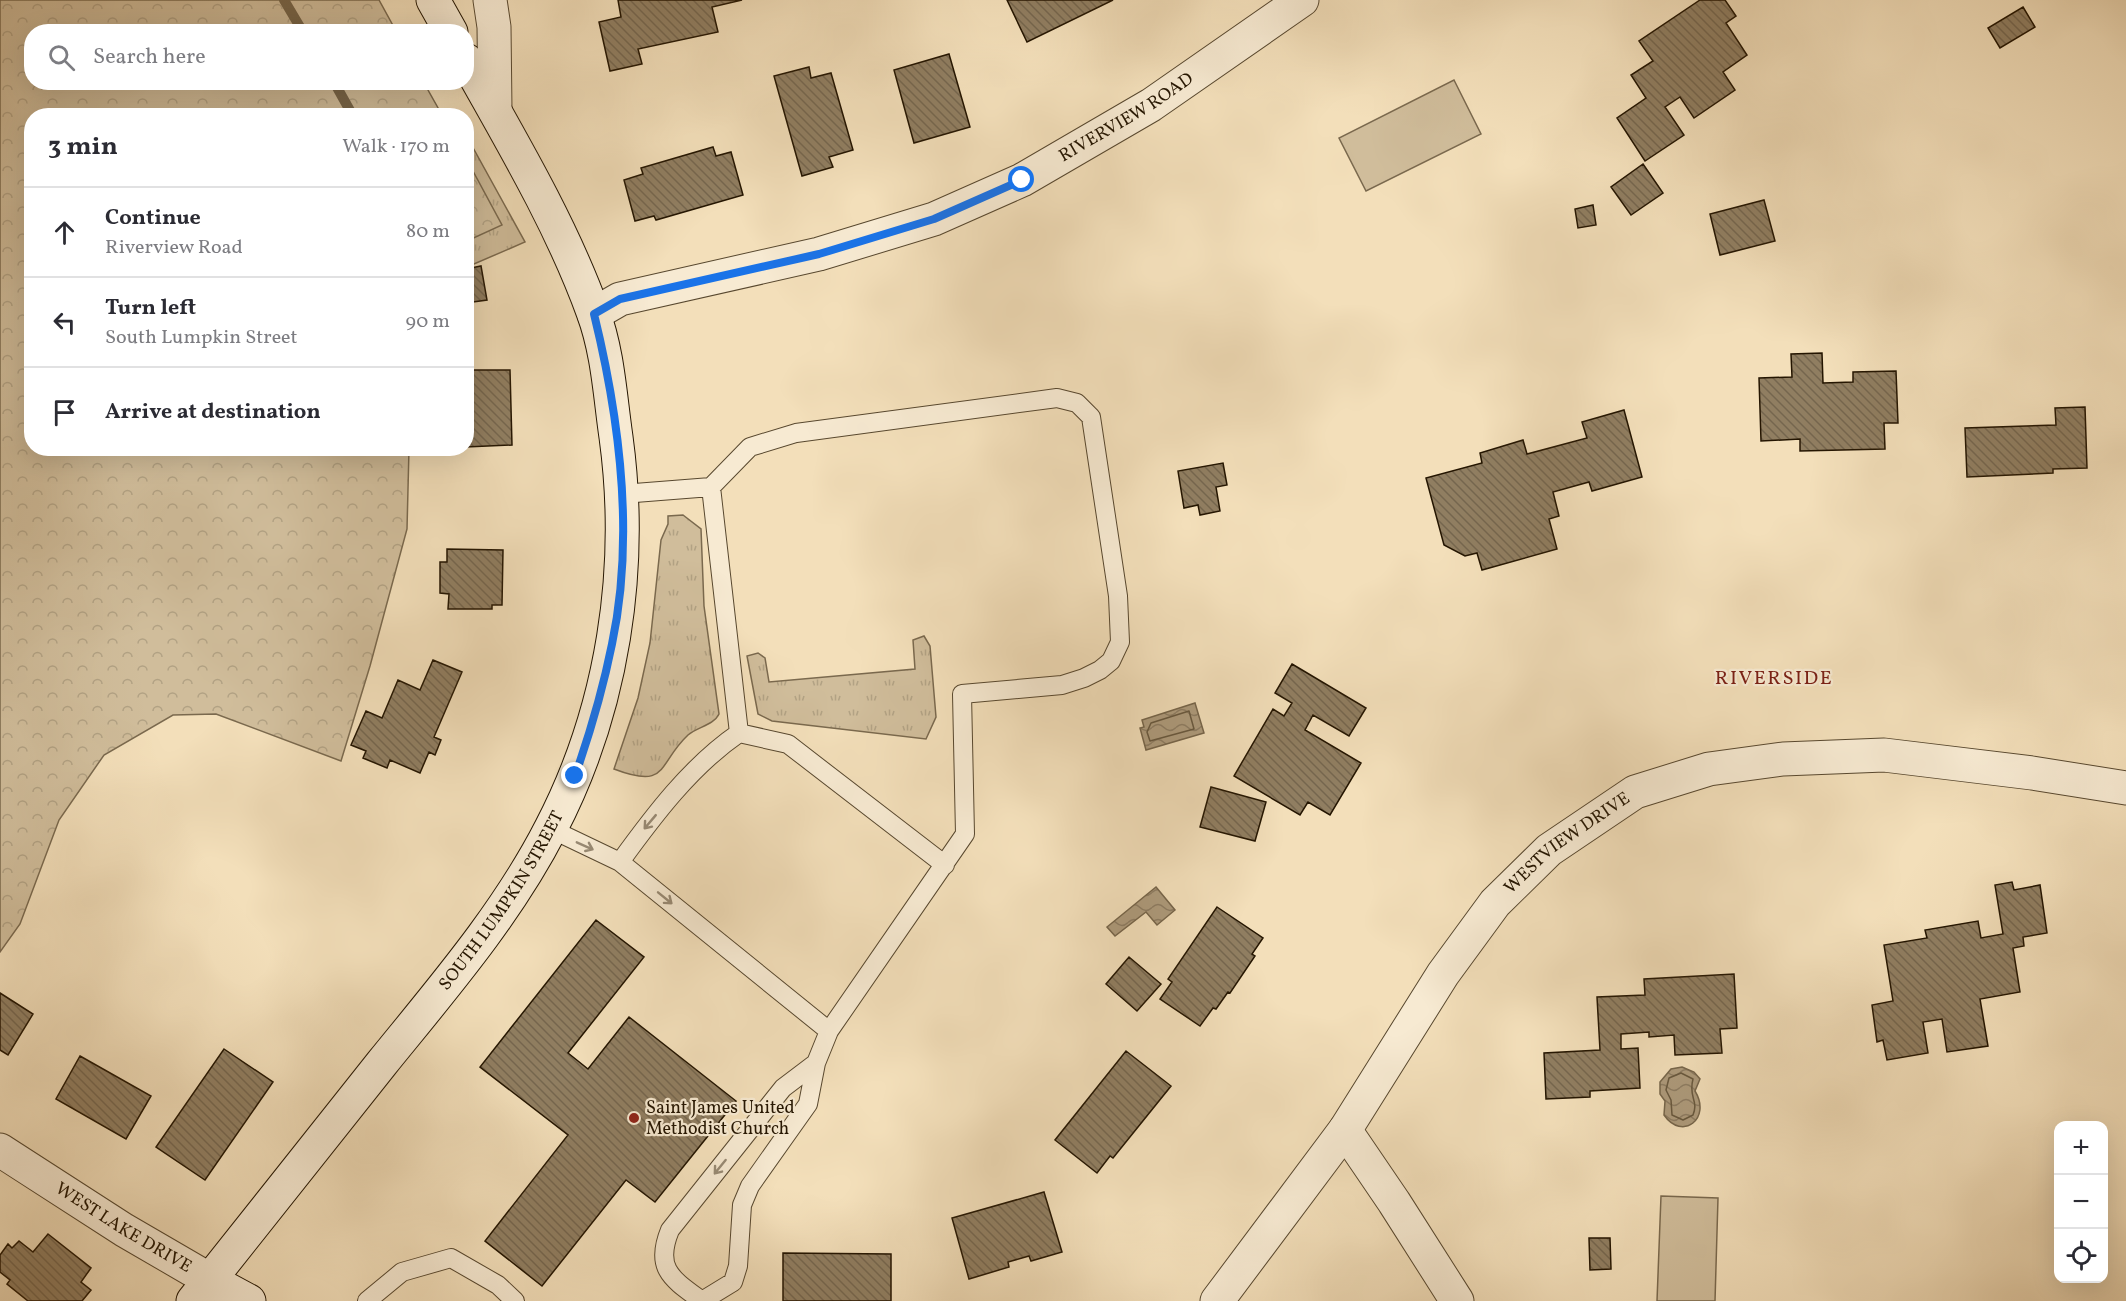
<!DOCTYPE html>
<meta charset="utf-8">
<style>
body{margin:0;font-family:Vollkorn,serif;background:#f7f7f7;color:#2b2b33}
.controls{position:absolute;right:18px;bottom:18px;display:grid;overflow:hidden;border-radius:12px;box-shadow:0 6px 24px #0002}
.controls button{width:54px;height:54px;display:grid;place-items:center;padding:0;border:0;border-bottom:2px solid #e1e1e2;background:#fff;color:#2b2b33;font:30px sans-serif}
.stop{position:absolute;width:18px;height:18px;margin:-14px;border:4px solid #1a73e8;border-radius:50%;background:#fff}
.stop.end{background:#1a73e8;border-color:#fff;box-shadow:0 2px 6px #0008}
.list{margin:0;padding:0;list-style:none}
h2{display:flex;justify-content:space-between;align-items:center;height:78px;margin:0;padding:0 24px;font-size:26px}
h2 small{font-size:20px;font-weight:400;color:#7c7c81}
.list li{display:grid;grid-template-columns:39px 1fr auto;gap:18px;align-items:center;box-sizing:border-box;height:90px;padding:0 24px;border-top:2px solid #e1e1e2}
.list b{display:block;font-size:22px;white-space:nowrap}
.list p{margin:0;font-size:20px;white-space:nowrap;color:#7c7c81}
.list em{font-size:20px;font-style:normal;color:#7c7c81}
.icon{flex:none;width:33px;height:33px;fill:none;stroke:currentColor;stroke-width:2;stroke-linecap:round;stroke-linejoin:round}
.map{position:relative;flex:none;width:2126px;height:1301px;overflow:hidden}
.search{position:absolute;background:#fff;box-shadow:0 6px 24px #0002;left:24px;top:24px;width:450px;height:66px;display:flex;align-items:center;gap:15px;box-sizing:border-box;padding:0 21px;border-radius:24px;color:#7c7c81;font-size:22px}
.panel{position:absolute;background:#fff;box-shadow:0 6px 24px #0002;left:24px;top:108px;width:450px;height:348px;border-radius:24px}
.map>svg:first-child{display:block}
.grass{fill:url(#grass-tufts);stroke:#7a694e;stroke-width:1.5}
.forest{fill:url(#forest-crowns);stroke:#7a694e;stroke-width:1.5}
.pitch{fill:#d0bd9b;stroke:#7a694e;stroke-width:1.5}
.water{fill:url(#water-waves);stroke:#76654a;stroke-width:1.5}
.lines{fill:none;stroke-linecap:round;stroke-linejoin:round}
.shore{stroke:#68583e;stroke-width:1.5}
.stream{stroke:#76654a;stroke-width:10}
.building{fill:url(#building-back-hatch);stroke:#241501;stroke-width:1.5}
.lane-casing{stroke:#58482f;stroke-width:20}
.street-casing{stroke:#58482f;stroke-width:35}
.secondary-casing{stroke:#241501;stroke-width:35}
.lane{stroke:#f7ead2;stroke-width:18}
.street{stroke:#f7ead2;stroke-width:33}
.secondary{stroke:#f7ead2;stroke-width:33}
.oneway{stroke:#988a74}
.route{stroke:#1a73e8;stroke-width:8}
.poi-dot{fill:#8f2418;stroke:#f7ead2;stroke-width:2}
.labels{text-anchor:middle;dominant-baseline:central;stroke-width:4.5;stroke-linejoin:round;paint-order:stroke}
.street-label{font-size:18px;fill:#241501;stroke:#f7ead2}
.poi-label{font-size:18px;fill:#241501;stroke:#f7ead2;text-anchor:start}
.neighbourhood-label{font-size:20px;letter-spacing:1.5px;fill:#7a1f14;stroke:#f7ead2}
</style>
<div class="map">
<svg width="2126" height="1301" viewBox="0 0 2126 1301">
<defs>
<pattern id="grass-tufts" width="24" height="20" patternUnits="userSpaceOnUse" patternTransform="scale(1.5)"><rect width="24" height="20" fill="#d0bd9b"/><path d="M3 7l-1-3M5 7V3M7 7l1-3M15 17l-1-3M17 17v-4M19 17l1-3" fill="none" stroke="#b2a284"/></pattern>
<pattern id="forest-crowns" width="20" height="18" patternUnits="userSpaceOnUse" patternTransform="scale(1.5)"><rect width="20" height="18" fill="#d0bd9b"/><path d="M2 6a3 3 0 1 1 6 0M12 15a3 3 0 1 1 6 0" fill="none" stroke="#b2a284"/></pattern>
<pattern id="water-waves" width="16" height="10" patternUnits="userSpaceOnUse" patternTransform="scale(1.5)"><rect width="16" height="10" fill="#ad9a7b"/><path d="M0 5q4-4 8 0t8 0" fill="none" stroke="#8d7c62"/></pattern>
<pattern id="building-back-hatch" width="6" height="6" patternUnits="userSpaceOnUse" patternTransform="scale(1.5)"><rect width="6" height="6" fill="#907e61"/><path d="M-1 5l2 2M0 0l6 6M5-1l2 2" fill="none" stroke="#75664e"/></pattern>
</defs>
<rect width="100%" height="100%" fill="#f3dfba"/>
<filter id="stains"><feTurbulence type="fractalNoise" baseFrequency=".00333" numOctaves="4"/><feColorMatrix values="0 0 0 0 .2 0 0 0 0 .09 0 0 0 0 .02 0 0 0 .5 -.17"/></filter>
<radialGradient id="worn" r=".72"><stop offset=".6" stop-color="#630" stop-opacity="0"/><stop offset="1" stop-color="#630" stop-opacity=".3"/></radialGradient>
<!-- grass -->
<path class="grass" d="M466 135 525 242 467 267H466Z
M683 515 701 529 704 606 719 714C714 725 697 727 688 735 657 764 669 790 614 769L638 698 650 643 661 540 668 524V516Z
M924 636 930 646 936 717 926 739 772 721 758 714 747 656 758 653 765 658 769 682 915 669 913 640Z"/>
<!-- forest -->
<path class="forest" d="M0 0H379L396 31 32 32V82L424 83 442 115 32 116V448L409 449 407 529 370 666 341 761 216 714 173 715 104 755 59 820 20 924 0 952Z
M467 160 502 225 467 241H466Z"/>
<!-- pitch -->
<path class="pitch" d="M1454 80 1481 134 1366 191 1339 138Z
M1661 1196 1718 1198 1715 1301H1657Z"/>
<!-- water -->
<path class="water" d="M1195 703 1204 733 1146 750 1140 728 1144 727 1142 720Z
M1156 887 1175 910 1157 925 1146 912 1115 936 1107 927Z
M1682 1067 1694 1072 1700 1079 1695 1091C1712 1119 1682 1141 1664 1115L1665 1101 1660 1094V1082L1671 1069Z"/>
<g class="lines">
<!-- shore -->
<path class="shore" d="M1189 711 1194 729 1150 741 1147 732 1151 723Z
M1681 1073 1693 1079C1688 1098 1699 1100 1693 1115L1683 1120 1672 1115 1671 1100 1666 1090 1669 1078Z"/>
<!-- stream -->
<path class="stream" d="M284 0 303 32
M334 82 353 116"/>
</g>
<!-- building -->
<path class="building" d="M618 0H742L712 7 718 32 638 49 642 64 610 71 599 22 621 17Z
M1007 0H1113L1027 42Z
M1700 0H1725L1736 16 1726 23 1747 55 1723 72 1735 90 1694 118 1680 97 1665 107 1684 135 1645 161 1617 118 1646 98 1631 75 1653 61 1639 41Z
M2023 7 2035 27 2000 48 1988 28Z
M949 54 970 127 914 143 894 70Z
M809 67 811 78 831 73 853 150 829 157 833 167 802 176 774 76Z
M713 147 716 156 731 152 743 195 656 220 654 216 635 221 624 180 643 174 641 168Z
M1643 164 1663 193 1631 215 1611 187Z
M1764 200 1775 241 1720 255 1710 214Z
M1593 205 1596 225 1578 228 1575 209Z
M481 266 487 300 466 303V269Z
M1822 353 1823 383 1853 382V372L1896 371 1898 423H1884L1885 449 1800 451V439L1761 441 1759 378 1792 377 1791 354Z
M471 370H510L512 445 466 447V385H471Z
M2085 407 2087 468 2053 469V473L1967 477 1965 428 2056 425 2055 408Z
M1624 410 1642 477 1592 491 1589 482 1553 492 1559 516 1549 519 1557 549 1482 570 1477 553 1465 556 1444 545 1426 478 1482 463 1480 453 1523 440 1527 454 1587 438 1582 422Z
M1223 463 1227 485 1216 487 1220 511 1200 515 1198 505 1184 508 1178 471Z
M447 549 503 550 502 605H492V609H448L449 594 440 593V562H447Z
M433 660 462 672 434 737 441 740 435 755 429 752 420 773 390 760 387 768 363 758 366 751 351 745 366 711 382 718 398 680 420 690Z
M1292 664 1366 708 1349 736 1313 715 1305 730 1361 763 1330 815 1308 802 1300 815 1234 776 1273 709 1284 716 1292 703 1275 693Z
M1211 787 1266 802 1255 841 1200 827Z
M2012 882 2014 890 2040 885 2047 933 2023 937 2024 946 2013 948 2020 992 1980 999 1988 1046 1947 1052 1942 1019 1923 1022 1928 1053 1887 1060 1883 1040 1877 1042 1872 1005 1893 1001 1884 945 1927 938 1925 930 1978 921 1981 938 2003 934 1995 885Z
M1217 907 1263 938 1252 954 1255 956 1230 993 1228 992 1216 1009 1213 1008 1200 1026 1160 999 1172 982 1168 979Z
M596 920 644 957 568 1053 588 1069 629 1017 736 1101 655 1202 626 1180 542 1286 485 1241 568 1135 480 1067Z
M1129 957 1161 984 1137 1011 1106 984Z
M1734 974 1737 1028 1720 1029 1722 1053 1675 1055 1674 1035 1649 1037V1032L1621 1034V1049L1638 1048 1640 1088 1590 1091V1097L1546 1099 1544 1053 1600 1050 1597 997 1645 995 1644 979Z
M0 993 33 1014 8 1055 0 1050Z
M224 1049 273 1082 205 1180 156 1147Z
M1126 1051 1171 1086 1113 1158 1110 1156 1097 1173 1055 1140Z
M80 1056 151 1096 126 1139 56 1099Z
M1044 1192 1062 1252 1031 1261 1029 1256 1008 1262 1009 1267 969 1279 952 1218Z
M48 1234 91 1268 81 1282 91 1290 82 1301H28L7 1284 10 1280 0 1272V1255L8 1244 12 1248 19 1241 33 1252Z
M1589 1238H1610L1611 1269 1590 1270Z
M783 1253 891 1254V1301H783Z"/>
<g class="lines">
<!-- lane casing -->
<g class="lane-casing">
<path id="lane" d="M622 494 711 487 739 733 788 744 945 865
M551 829 620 862 829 1031
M620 862C654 815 691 766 739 733
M367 1301 402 1272 451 1258 498 1285 515 1301
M702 1301 733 1282 738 1266 742 1205 750 1186 808 1104 816 1063 829 1031 965 834 962 694 1062 685 1084 678 1100 670 1111 661 1120 642 1118 596 1091 417 1077 403 1057 398 796 433 750 447 711 487
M702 1301C672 1279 654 1269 670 1230L783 1088 816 1063"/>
</g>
<!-- street casing -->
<g class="street-casing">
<g id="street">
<path d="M490 0 494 27 495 110"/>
<path id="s1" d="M594 314 620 299 819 254 934 219 1022 180 1151 105 1302 0"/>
<path d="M1345 1130 1394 1202 1457 1301"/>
<path id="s2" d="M0 1150 124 1230 210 1280"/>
<path id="s3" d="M1217 1301 1345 1130 1443 974 1495 903 1549 850 1635 792 1709 769 1783 759 1884 755 2032 773 2126 788"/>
</g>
</g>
<!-- secondary casing -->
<g class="secondary-casing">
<g id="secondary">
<path d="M433 0 451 32"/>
<path d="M210 1280 249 1301"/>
<path id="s4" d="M193 1301C256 1222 319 1143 382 1063 442 989 507 914 551 828 613 709 634 569 616 437 610 396 608 352 593 312 562 226 511 140 466 60"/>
</g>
</g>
<!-- lane -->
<use href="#lane" class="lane"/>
<!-- street -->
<use href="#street" class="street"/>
<!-- secondary -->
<use href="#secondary" class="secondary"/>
</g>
<!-- one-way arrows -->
<defs><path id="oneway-shaft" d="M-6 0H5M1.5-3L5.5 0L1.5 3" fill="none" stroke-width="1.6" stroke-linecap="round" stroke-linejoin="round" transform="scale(1.5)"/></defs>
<g class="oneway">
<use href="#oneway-shaft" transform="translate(650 822) rotate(130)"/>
<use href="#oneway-shaft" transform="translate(585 846) rotate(24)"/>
<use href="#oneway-shaft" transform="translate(665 898) rotate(39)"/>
<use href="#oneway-shaft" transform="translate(720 1167) rotate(129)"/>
</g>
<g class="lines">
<!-- route -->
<path class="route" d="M575 776C590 733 603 689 612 644 635 536 620 420 594 314L620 299 819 254 934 219 1022 180"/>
</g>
<!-- markers -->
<circle class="poi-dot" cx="634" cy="1118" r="6"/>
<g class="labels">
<!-- street labels -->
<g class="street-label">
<text stroke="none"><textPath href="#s1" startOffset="572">RIVERVIEW ROAD</textPath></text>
<text stroke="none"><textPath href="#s3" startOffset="580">WESTVIEW DRIVE</textPath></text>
<text stroke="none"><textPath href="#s4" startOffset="506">SOUTH LUMPKIN STREET</textPath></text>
<text stroke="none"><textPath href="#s2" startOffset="146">WEST LAKE DRIVE</textPath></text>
</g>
<!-- poi labels -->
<g class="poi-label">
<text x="646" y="1108">Saint James United<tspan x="646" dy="21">Methodist Church</tspan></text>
</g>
<!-- neighbourhood labels -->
<g class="neighbourhood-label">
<text x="1774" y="679">RIVERSIDE</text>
</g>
</g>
<rect width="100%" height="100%" filter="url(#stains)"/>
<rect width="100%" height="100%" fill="url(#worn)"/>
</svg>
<div class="controls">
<button>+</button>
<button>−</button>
<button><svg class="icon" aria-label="locate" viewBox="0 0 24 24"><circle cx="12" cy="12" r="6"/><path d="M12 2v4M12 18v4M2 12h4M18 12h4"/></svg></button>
</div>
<div class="stop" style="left:1022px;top:180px"></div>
<div class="stop end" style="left:575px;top:776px"></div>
<div class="search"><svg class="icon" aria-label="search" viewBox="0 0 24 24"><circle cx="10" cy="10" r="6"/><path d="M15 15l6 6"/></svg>Search here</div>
<section class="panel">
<h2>3 min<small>Walk · 170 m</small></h2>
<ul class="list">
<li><svg class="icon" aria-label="ahead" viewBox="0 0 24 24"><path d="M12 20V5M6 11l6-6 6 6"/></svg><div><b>Continue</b><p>Riverview Road</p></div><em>80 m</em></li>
<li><svg class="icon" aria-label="left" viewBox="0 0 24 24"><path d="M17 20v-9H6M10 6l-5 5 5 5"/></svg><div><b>Turn left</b><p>South Lumpkin Street</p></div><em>90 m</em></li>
<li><svg class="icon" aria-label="arrive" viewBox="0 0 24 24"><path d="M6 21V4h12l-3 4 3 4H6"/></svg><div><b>Arrive at destination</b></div></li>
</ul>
</section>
</div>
